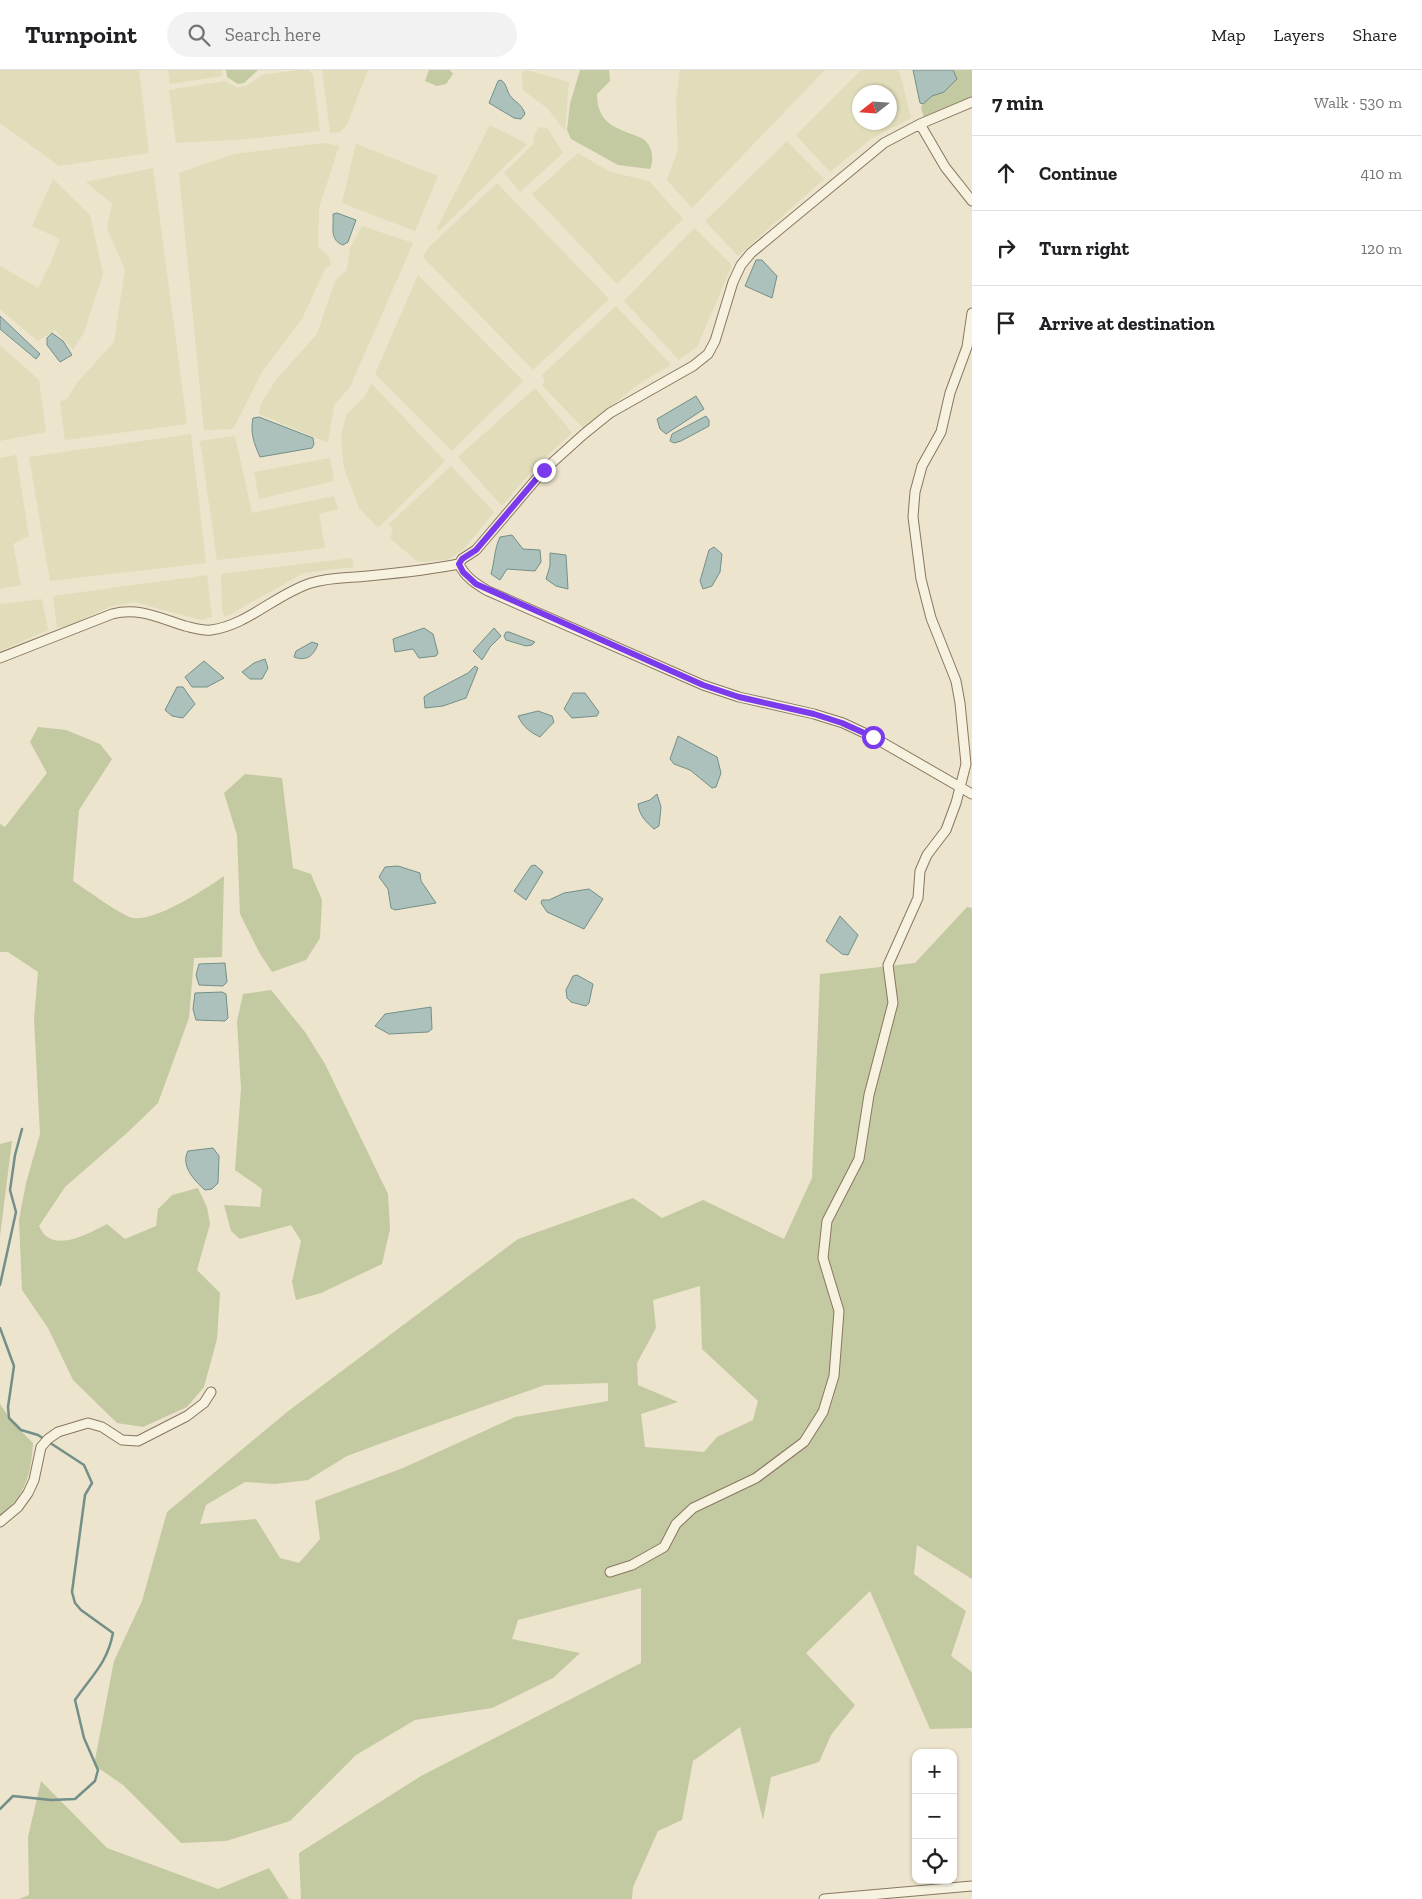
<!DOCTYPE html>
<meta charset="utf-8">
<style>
body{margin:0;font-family:"Zilla Slab",serif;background:#f2f2f2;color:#202124}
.controls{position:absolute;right:15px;bottom:15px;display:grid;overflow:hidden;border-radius:10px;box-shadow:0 1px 4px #0004}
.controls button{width:45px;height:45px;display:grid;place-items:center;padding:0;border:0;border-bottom:1px solid #e0e0e0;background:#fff;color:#202124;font:25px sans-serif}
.compass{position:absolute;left:852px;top:15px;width:45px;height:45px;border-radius:50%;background:#fff;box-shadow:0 1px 4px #0004;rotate:253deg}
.stop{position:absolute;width:15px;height:15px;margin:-11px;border:4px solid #7c3aed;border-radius:50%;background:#fff}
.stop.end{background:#7c3aed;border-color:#fff;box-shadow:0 1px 5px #0008}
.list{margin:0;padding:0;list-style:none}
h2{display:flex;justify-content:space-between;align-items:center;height:65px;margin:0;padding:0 20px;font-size:21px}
h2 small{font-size:16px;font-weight:400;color:#757577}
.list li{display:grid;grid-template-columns:32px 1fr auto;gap:15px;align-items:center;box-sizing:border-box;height:75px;padding:0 20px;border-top:1px solid #e0e0e0}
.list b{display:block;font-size:19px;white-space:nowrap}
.list em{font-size:16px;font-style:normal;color:#757577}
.icon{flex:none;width:28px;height:28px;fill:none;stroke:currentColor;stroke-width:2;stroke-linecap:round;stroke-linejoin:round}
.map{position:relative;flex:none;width:972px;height:1829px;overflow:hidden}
header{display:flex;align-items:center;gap:30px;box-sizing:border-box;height:70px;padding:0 25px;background:#fff;border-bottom:1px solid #e0e0e0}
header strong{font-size:24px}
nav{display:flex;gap:28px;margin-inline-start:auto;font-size:18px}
.search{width:350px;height:45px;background:#f2f2f2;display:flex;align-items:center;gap:12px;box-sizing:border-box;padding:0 18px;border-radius:28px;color:#757577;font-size:19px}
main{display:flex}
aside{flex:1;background:#fff}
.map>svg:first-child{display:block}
.farmland{fill:#e1dcba;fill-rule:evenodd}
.green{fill:#c3c9a1;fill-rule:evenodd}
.water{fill:#acc1bc;stroke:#738f89}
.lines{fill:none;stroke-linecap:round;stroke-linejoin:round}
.stream{stroke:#738f89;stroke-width:2.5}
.minor-casing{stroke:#887761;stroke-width:11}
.minor{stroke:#f7f1df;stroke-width:9}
.route{stroke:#7c3aed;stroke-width:6}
</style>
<header>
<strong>Turnpoint</strong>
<div class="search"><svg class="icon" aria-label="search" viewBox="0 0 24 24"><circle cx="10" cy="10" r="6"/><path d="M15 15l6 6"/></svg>Search here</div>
<nav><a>Map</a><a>Layers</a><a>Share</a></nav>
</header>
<main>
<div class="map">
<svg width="972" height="1829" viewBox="0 0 972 1829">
<rect width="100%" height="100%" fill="#ece4cc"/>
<!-- farmland -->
<path class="farmland" d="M0 0H139L149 83 59 96 0 53Z
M168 0H222V6L170 14Z
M299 0H309L313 4 320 61 248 69 176 73 169 20 225 11 238 18 248 15 262 5Z
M322 0H368L347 55 340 62 330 63Z
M526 0 569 12 565 61 547 38 523 20 522 3Z
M680 0H825L692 138 667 110 678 79 676 30Z
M861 0H898L900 3 911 48 871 69 830 102 796 65ZM859 22H889V52H859Z
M490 55 527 74 439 161 437 158Z
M539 57 547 58 563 83 520 122 504 103 535 72 533 68Z
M787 71 824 109 738 186 705 151Z
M323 73 339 76 319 138 318 177 329 187 331 195 325 199 302 249 263 300 233 359 204 360 179 103 234 84Z
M356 74 438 106 415 161 342 133Z
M578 83 610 102 649 111 683 149 617 214 532 124Z
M153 98 187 354 65 370 60 332 68 328 76 314 114 272 125 200 107 158 112 134 86 112Z
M53 109 90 145 103 204 84 262 73 280 55 260 38 271 0 239V196L38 218 51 192 60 169 32 156Z
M497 113 609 229 533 300 423 187 429 177Z
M362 156 413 173 350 317 334 335 328 373 259 344 261 333 276 310 317 264 335 211 347 200 350 178Z
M694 158 732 195 697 277 679 290 624 231Z
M418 205 523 311 452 381 375 304Z
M616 236 671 295 638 314 584 359 542 315 545 312 542 305Z
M0 275 39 310 46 362 0 371Z
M371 313 445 391 378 458 359 438 344 398 341 367 346 345 366 325Z
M535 318 572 363 539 393 502 436 458 387Z
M191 364 206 493 50 511 29 387Z
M235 366 252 443 334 426 338 439 319 444 325 478 217 490 200 371Z
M16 385 29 466 13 474 21 515 0 519V388Z
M330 388 334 411 259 429 254 402Z
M451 396 494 442 464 479 447 490 418 492 390 468 393 460 389 454Z
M352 488 354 497 304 503 225 547 222 541 221 504Z
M207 505 212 547 201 550 134 532 109 537 71 555 57 558 53 526Z
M42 529 48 560 0 581V534Z"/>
<!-- green -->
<path class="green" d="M226 0H258L244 13 238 14 227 7Z
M429 0H450L453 4 446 14 437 16 425 11Z
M580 0H609L610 11 597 24C597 54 616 58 639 67 652 72 655 88 650 99L618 95 571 69 567 60 570 34Z
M917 0H972V29L946 38 924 48 921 38 926 26Z
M38 657 66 660 100 674 112 689 79 740 73 811C90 822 112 839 129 847 150 856 207 818 224 806L222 887 194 888 189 948 158 1033 128 1062 65 1117 39 1156C41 1159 43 1164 46 1166 63 1179 91 1162 107 1154L125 1169 156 1156 158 1139 172 1125 198 1118 207 1137 210 1154 197 1200 220 1223 217 1269 204 1317 187 1337 143 1357 117 1353 73 1310 48 1258 22 1220 19 1150 26 1113 40 1064 34 949 38 902 8 882H0V754L5 757 47 703 30 672Z
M245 704 282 708 293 798 311 804 322 830 320 868 306 890 272 902 259 882 240 844 237 765 224 723Z
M967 837 972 838V1509L917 1475 914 1504 966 1541 951 1586 972 1602V1658L930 1659 870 1521 806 1583 855 1635 831 1665 819 1692 771 1707 763 1750 740 1657 693 1691 682 1750 658 1761 633 1817 632 1829H301L299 1783 421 1706 641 1593V1518L518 1550 512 1569 580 1583 553 1608 492 1638 415 1650 356 1685 290 1751 226 1771 181 1773 123 1715 94 1695 114 1591 142 1531 167 1442 287 1342 518 1169 633 1128 662 1148 703 1130 784 1169 812 1108 820 904 915 893ZM700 1216 702 1279 758 1331 753 1350 717 1367 704 1382 645 1377 641 1344 678 1332 638 1315 637 1293 656 1258 653 1230ZM608 1313V1331L515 1347 403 1398 315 1431 320 1469 299 1493 280 1488 256 1449 200 1454 206 1435 245 1412 275 1414 308 1410 347 1386 420 1359 545 1315Z
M271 920 305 962 325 994 388 1124 390 1159 382 1194 321 1223 296 1230 292 1212 301 1171 291 1155 240 1169 231 1161 224 1135 260 1137 262 1119 235 1100 241 1019 237 951 243 924Z
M12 1071 0 1166V1074Z
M0 1334 14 1354 33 1373C31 1406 25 1425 0 1447Z
M41 1711 107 1778 218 1819 269 1798 289 1829H19L29 1825 28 1767Z"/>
<!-- water -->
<path class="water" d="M913 0H953L957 9 944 22 932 26 923 34 920 33Z
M501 10C508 15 506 22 512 28 518 34 522 35 525 44L521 49 514 48 489 33 498 11Z
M337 143 356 150 348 172 343 175C329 170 334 157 333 144Z
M756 190H762L777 206 772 228 745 216Z
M0 246 40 284 36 289 0 259Z
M52 263 63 271 72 285 60 292 47 275V268Z
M696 326 704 339 666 364 660 359 657 349Z
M706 346 709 350V356L681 371 674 373 670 371 672 364Z
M259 347 313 368 314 374 312 378 260 387C254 373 250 363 253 348Z
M512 465 523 479 540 480 541 492 535 501 507 499 500 510 491 504C495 490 494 480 500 467Z
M714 477 722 484 720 502 712 516 703 519 700 511 709 480Z
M550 483 566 485 568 519 556 516 546 509 550 496Z
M424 558 433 564 438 583 436 586 419 588 413 579 395 582 393 569Z
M494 558 501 566 490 577 482 590 473 581Z
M506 562H509L535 572 532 575 526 576 506 570 504 566Z
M312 572 318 574C314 585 307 592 294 587L296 581Z
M265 589 268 598 262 609H250L242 602 254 593Z
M204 591 224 608 207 617H192L185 607Z
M475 596 478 598 466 628 443 636 425 638 424 627 428 624 468 603Z
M177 617H183L195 634 183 648 172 646 165 640Z
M573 623H585L599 642 597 646 572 648 564 639Z
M538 641 552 646 554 652 540 667C530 662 523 657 518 646Z
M678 666 717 687 721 703 716 717 712 718 690 700 674 694 670 689Z
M657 724 661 737 659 756 654 759C646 752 639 745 638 734L650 730Z
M535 795 543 802 526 830 514 821 531 796Z
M398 796 420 803 421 811 436 833 395 840 391 838 388 819 379 807 385 797Z
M589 819 603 829 584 859 547 842 541 833 542 830H549L564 823Z
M840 846 858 865 848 885 842 884 826 871Z
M225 893 227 912 223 916 199 915 196 905 199 894Z
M577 905 593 914 589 933 586 936 571 932 567 928 566 920 573 906Z
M222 922 226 924 228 948 225 951 196 950 193 939 195 923Z
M431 937 432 959 428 962 389 964 375 956 385 944Z
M213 1078 219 1086 218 1113 212 1119 205 1120C195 1111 180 1096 188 1081Z"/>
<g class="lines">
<!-- stream -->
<path class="stream" d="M0 1215 16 1142 10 1120 15 1085 22 1059
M0 1258 14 1296 8 1337 9 1348 21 1360 38 1365 84 1395 92 1413 85 1425 72 1522 75 1533 81 1540 113 1563C107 1594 92 1605 75 1630L84 1668 98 1700 95 1711 75 1729 51 1730 13 1726 0 1739"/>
<!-- minor casing -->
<g class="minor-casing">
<path id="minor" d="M920 54 945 97 972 131
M459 494C465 507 476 514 488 521L703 615 739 627 814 644 843 653 873 667 972 724
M0 588 112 544C139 537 159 548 185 556 194 558 203 561 211 560 248 555 276 524 311 513 330 507 349 508 368 506 399 503 429 500 459 494L462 489 476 480 544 400 584 364 610 343 693 296 708 284 715 271 733 212 741 195 751 183 884 73 920 54 972 32
M0 1452 18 1437 28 1423 34 1410 41 1377 48 1369 58 1362 88 1353 102 1357 122 1370 138 1371 187 1346 204 1333 211 1322
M610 1502 632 1495 664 1477 676 1454 693 1438 756 1408 804 1372 823 1342 834 1306 839 1241 823 1188 827 1151 859 1089 869 1025 893 933 888 895 918 828 920 801 927 785 946 760 956 733 966 694 960 633 956 611 931 548 921 509 913 447 915 422 922 396 941 362 950 323 967 277 972 243
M824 1829 972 1816"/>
</g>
<!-- minor -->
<use href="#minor" class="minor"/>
</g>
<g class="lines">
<!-- route -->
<path class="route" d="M544 400 476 480 462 489 459 494 463 502 476 514 703 615 739 627 814 644 842 653 873 667"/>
</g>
</svg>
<div class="controls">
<button>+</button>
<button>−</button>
<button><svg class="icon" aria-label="locate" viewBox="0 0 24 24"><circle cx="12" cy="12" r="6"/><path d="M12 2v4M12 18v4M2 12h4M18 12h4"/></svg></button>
</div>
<svg class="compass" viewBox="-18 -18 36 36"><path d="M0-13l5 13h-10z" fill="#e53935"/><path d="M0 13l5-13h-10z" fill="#757577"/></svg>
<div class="stop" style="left:873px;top:667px"></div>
<div class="stop end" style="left:544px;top:400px"></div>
</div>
<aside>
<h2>7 min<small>Walk · 530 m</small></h2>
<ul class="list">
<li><svg class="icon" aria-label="ahead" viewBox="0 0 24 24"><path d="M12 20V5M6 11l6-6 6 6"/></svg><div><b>Continue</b></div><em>410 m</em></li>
<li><svg class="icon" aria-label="right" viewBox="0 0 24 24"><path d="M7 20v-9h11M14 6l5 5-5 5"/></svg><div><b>Turn right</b></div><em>120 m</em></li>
<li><svg class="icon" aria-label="arrive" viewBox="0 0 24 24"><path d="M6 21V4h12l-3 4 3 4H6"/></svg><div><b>Arrive at destination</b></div></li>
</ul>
</aside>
</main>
